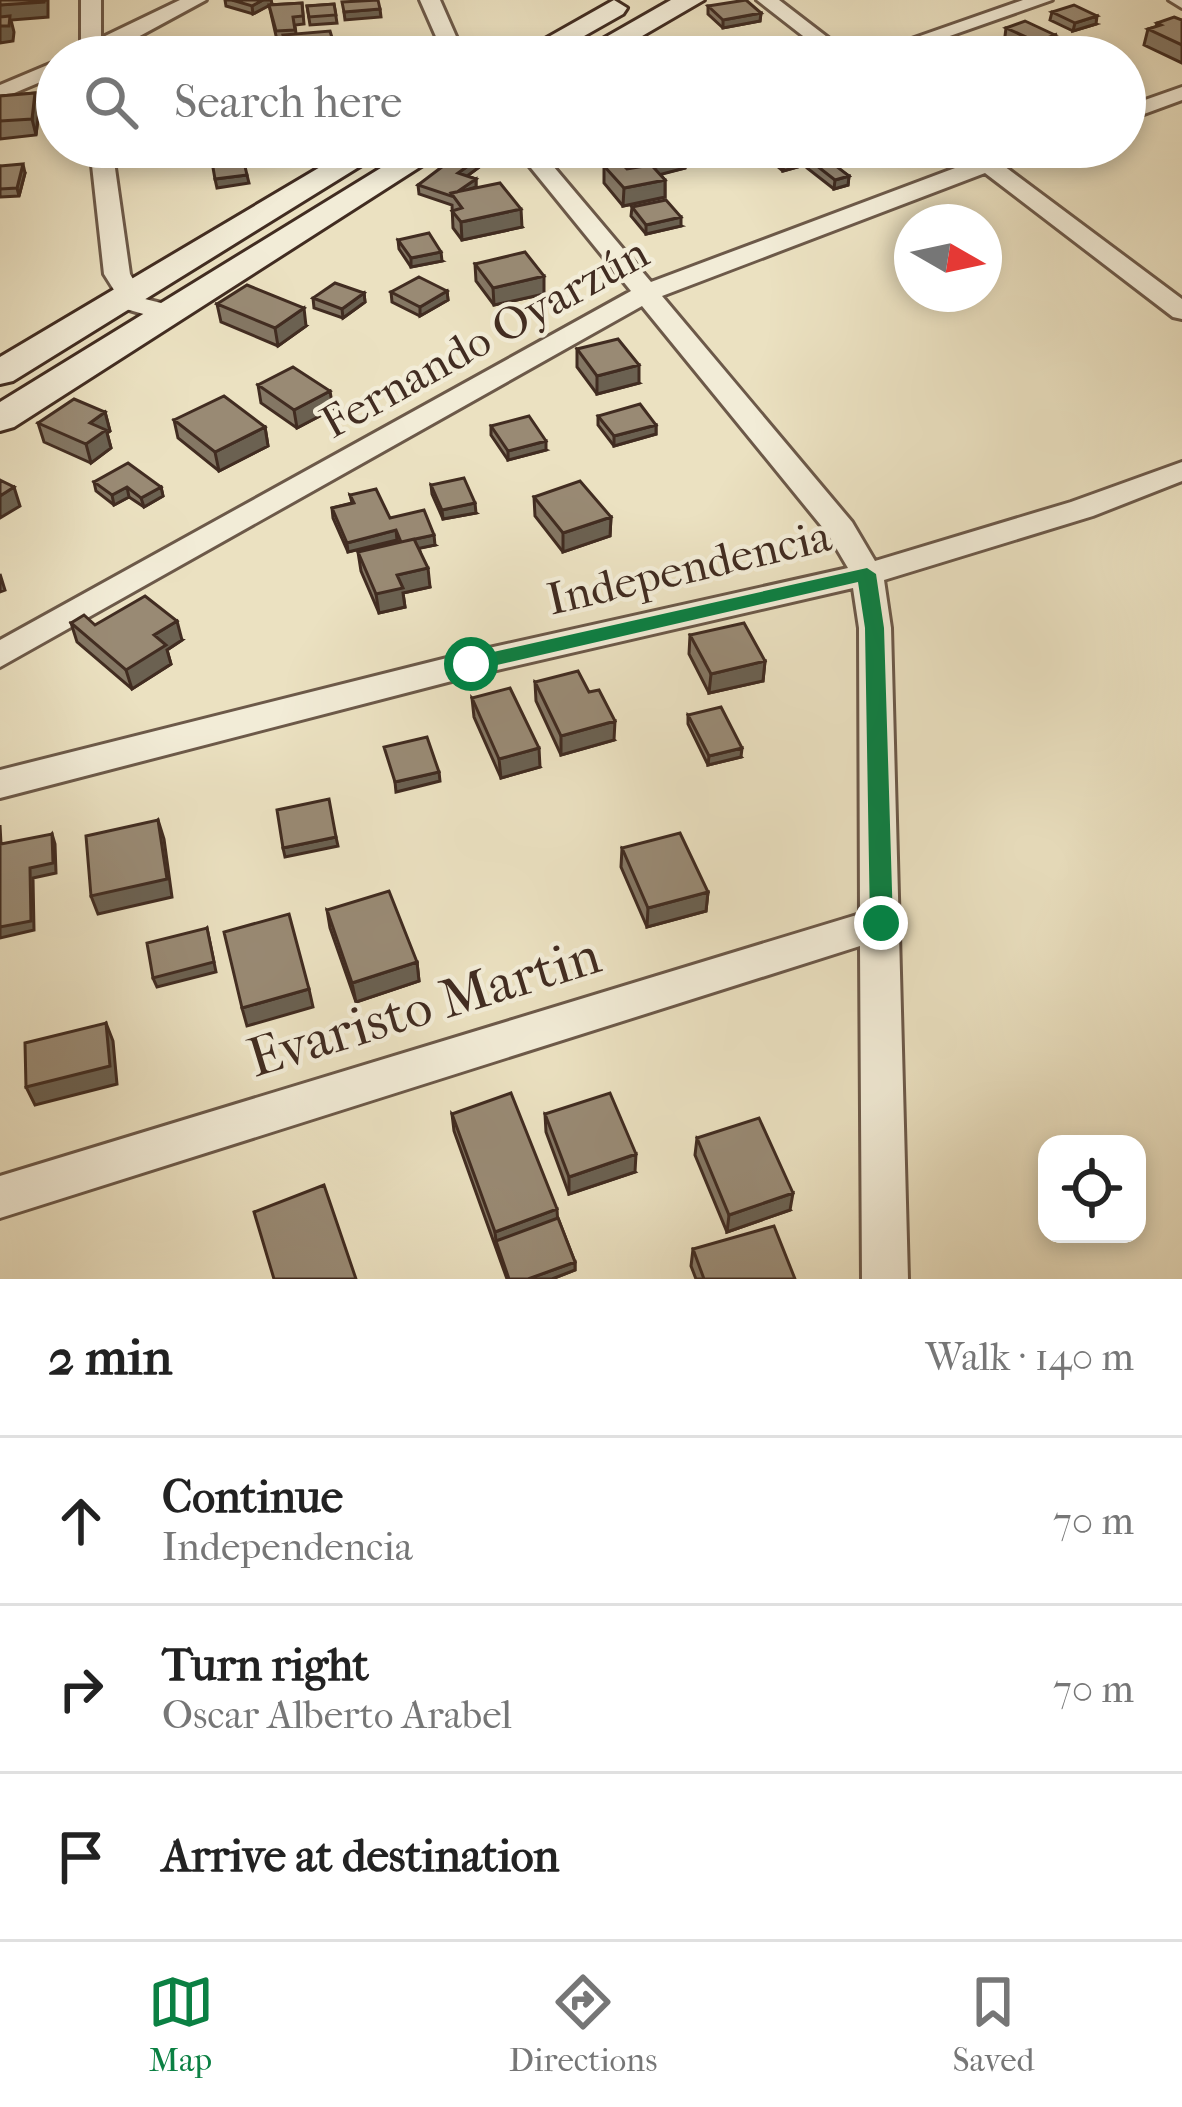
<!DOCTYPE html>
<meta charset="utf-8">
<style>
body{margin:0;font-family:"IM FELL French Canon",serif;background:#f2f2f2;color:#222}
.controls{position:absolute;right:36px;bottom:36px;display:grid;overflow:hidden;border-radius:24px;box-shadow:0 6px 18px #0003}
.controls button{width:108px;height:108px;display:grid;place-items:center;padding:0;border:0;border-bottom:3px solid #e0e0e0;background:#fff;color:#222;font:60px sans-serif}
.compass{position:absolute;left:894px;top:204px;width:108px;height:108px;border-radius:50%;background:#fff;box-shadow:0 6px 18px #0003;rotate:99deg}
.stop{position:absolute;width:36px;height:36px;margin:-27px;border:9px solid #0b8043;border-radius:50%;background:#fff}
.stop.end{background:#0b8043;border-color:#fff;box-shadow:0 3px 12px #0008}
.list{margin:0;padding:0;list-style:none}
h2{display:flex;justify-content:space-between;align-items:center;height:156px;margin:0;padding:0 48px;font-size:51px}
h2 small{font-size:39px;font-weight:400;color:#767676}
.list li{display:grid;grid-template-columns:78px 1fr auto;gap:36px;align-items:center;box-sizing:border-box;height:168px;padding:0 48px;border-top:3px solid #e0e0e0}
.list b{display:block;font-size:45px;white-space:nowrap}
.list p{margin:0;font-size:39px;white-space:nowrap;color:#767676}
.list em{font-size:39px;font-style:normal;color:#767676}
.icon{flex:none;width:66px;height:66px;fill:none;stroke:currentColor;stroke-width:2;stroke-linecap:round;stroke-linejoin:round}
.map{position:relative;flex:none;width:1182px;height:1279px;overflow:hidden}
.search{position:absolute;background:#fff;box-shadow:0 6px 18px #0003;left:36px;right:36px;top:36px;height:132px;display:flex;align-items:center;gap:30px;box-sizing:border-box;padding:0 42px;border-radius:66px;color:#767676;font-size:45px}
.sheet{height:660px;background:#fff}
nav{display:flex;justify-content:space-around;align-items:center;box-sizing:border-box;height:168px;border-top:3px solid #e0e0e0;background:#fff;font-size:33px;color:#767676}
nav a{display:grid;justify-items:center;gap:6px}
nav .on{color:#0b8043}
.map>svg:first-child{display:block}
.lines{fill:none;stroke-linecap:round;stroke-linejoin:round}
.street-casing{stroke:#6c5949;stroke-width:6}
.secondary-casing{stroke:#412c21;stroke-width:6}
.street{fill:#f2ecd7;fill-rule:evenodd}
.secondary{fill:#f2ecd7;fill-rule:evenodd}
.wall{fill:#847764;stroke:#412c21;stroke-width:3}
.shaded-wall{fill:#6b6151;stroke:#412c21;stroke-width:3}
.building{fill:#998a74;stroke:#412c21;stroke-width:3}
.route{fill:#0b8043}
.labels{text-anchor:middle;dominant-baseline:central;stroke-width:9;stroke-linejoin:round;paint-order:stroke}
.street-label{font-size:45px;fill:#412c21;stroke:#f2ecd7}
.near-street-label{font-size:54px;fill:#412c21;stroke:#f2ecd7}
</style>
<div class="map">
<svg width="1182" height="1279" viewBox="0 0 1182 1279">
<rect width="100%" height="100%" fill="#ebe1c1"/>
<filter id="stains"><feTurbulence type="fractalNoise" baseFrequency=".00167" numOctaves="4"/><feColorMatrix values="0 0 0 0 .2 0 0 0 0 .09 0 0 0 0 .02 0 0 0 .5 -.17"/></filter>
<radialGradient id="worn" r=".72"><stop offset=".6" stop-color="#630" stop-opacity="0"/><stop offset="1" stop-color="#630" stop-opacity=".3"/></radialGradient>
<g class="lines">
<!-- street casing -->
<g class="street-casing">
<path id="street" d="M81 0H101V38L180 0H206L101 57H67L81 47Z
M420 0H440L465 57H445Z
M757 0H779L853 57H830Z
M1023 0H1052L890 57H860Z
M1169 0H1182V8Z
M57 61V75L0 99V85Z
M1182 87V100L1125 121V107Z
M90 147H112L130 274 145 299 177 307 181 313 177 319 168 321 126 309 104 274Z
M514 147H537L651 282 971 162 954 147H979L990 155 1012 147H1044L1004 166 1182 299V319L1173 317 985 173 662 296 852 522 875 561 1071 502 1182 462V481L1093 516 884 580 891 628 908 1279H862L860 946 0 1218V1176L860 914 859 628 853 588 471 676 0 798V770L471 652 848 568 828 534 642 306 0 667V640L631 291Z"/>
</g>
<!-- secondary casing -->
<g class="secondary-casing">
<path id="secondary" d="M614 0 627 8 623 14 547 57H513Z
M671 0H704L606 57H571Z
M354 147H391L13 381 0 384V357Z
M415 147H451L14 427 0 431V402Z"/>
</g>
<!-- street -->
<use href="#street" class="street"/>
<!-- secondary -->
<use href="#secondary" class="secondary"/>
</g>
<!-- wall -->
<path class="wall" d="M225 0H271L272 4 269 5 302 3 304 24 295 25 296 34 335 48 336 56 300 57 299 49 286 51 284 39 277 40 269 5 253 14 226 6Z
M334 4 337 23 310 25 307 6Z
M708 6 761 13 760 21 723 28 708 14Z
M1052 12 1096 24 1073 31 1050 20Z
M1182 20V63L1144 45 1148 29 1156 27 1157 23Z
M1006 28 1055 35 1053 43 1035 50 1005 36Z
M35 93 39 110 36 135 0 139V96Z
M206 147 207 157 166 161 164 152Z
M559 147H607V152L568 160Z
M757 147H820L819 156 849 176 848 185 834 189 807 168 808 164 783 171 757 149Z
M874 147H920L919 153 891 160Z
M632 150 686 159 685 168 660 174 665 180V197L623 206 604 183V166L627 169 633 168Z
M482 156V165L467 176 476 179V187L522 227 462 240 453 228 452 205 419 194 418 185Z
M0 166 25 173 19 196 0 197Z
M632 207 681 226 646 234 631 216Z
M398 240 442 261 411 267 399 249Z
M475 264 544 294 494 305 476 281Z
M447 291 448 300 420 316 392 302 391 292Z
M364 293 365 302 343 318 314 308 313 298Z
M217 304 306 326 278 346 221 322Z
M577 349 639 383 597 394 577 367Z
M258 385 333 409 297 428 261 403Z
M105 412 110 431 107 433 111 448 91 463 44 442 38 423Z
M598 416 656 425V434L614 446 598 425Z
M174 420 265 427 268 446 219 471 178 438Z
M491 426 546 450 508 460 491 435Z
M94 482 161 487 163 496 144 507 129 497 114 505 96 491Z
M431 485 476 513 443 519 432 494Z
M350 495 435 545 419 548 430 587 403 593 405 607 379 613 361 571 358 552 398 542 397 540 348 552 333 518 332 508 352 503Z
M534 497 611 517 610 536 563 552 535 516Z
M71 623 95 625 182 640 167 650 171 664 132 689 77 642Z
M690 635 765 661 763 681 709 693 689 654Z
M535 682 614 740 561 755 536 701Z
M472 698 540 767 501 778 474 717Z
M688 715 741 757 708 765 688 724Z
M622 848 708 892 706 911 647 927 621 867Z
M327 910 417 962 419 981 356 1002 330 928Z
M452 1114 558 1218 575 1262V1270L552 1279H507L454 1131Z
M545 1114 635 1172 569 1194 546 1132Z
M697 1138 790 1210 727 1232 695 1155Z
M693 1249 795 1279H696L691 1266Z"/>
<!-- shaded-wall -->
<path class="shaded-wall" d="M48 0V17L11 20 14 32 13 41 0 43V5Z
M263 0H271L272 4 253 14 252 6Z
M380 9 381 17 345 20 344 12Z
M761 13 760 21 723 28V20Z
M1097 16 1096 24 1073 31 1075 23Z
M1055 35 1053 43 1035 50 1037 42Z
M297 41 299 49 286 51 285 42Z
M335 48 336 56 300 57V51Z
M35 93 39 110 36 135 32 119Z
M589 147H607V152L568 160V151Z
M810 147H820L818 161 808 159V164L783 171 785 154Z
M909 147H920L919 153 891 160 892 151Z
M482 156V165L459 182 458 173Z
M686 159 685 168 651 177 652 168Z
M23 164 25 173 19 196 17 188Z
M247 175 249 183 217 188 215 179Z
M849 176 848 185 834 189 835 180Z
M476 179V187L452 195Z
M665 180V197L623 206 624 188Z
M521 209 522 227 462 240 461 222Z
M681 217V226L646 234V225Z
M441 252 442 261 411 267V258Z
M544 276V294L494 305 493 288Z
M447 291 448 300 420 316V307Z
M364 293 365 302 343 318 342 309Z
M304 308 306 326 278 346 275 328Z
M639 365V383L597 394V376Z
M330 391 333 409 297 428 294 410Z
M105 412 110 431 107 433 111 448 91 463 86 444 90 423Z
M656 425V434L614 446V436Z
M265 427 268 446 219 471 215 452Z
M546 441V450L508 460V451Z
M14 487 20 506 0 518V496Z
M127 487 129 497 114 505 112 495Z
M161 487 163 496 144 507 141 498Z
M475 503 476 513 443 519 442 510Z
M611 517 610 536 563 552V533Z
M396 530 397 540 348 552 347 543Z
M434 535 435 545 402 552 401 542Z
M428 568 430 587 403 593 405 607 379 613 376 594 397 575Z
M0 574 5 590 0 592Z
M177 621 182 640 167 650 171 664 132 689 126 670 154 635Z
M765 661 763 681 709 693 711 674Z
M615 721 614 740 561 755V736Z
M539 748 540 767 501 778 499 759Z
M742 748 741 757 708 765 709 756Z
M439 772 440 781 396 792 395 782Z
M158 820 164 839 172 897 98 914 91 896Z
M52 834 55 844 56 873 33 878 34 930 0 938V927L30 868Z
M336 837 338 846 285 857 283 848Z
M708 892 706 911 647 927 648 908Z
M207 928 216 972 157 987 153 978Z
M417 962 419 981 356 1002 352 983Z
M309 989 313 1007 247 1026 242 1008Z
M106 1023 113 1041 117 1084 35 1105 26 1087Z
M636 1154 635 1172 569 1194V1177Z
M793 1193 790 1210 727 1232 729 1215Z
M557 1209 558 1226 496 1241 495 1232Z
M575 1262V1270L552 1279H528Z"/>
<!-- building -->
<path class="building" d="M0 0H44V2L0 5Z
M232 0H263L252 6Z
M378 0 380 9 344 12 342 2Z
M746 0 761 13 723 20 708 6Z
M302 3 303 16 293 17 295 30 276 31 269 5Z
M334 4 336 15 309 17 307 6Z
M1074 5 1097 16 1075 23 1052 12Z
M10 16 9 26H0V17Z
M1174 17 1182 20V45L1148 29 1161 25 1157 23Z
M1025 21 1055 35 1037 42 1006 28Z
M330 31 335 48 300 51 297 41 285 42 283 35Z
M698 43 713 57H676L667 48Z
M345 50 387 53 388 57H347Z
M35 93 32 119 0 121V96Z
M164 147H205V149L164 152Z
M565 147H589L568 151Z
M645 147H671L686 159 654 167 645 158 641 159 632 150Z
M776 147H810L785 154Z
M887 147H909L892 151Z
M463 151 482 156 458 173 476 179 457 192 451 193V196L418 185Z
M822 155 849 176 835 180 808 159Z
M243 158 247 175 215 179 212 162Z
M645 158 665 180 624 188 604 166 621 163 627 169 639 167 633 160Z
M23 164 17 188 0 189V166Z
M500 183 521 209 461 222 452 211 462 208 451 193Z
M666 200 681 217 646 225 632 207Z
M429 233 441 252 411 258 398 240Z
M525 252 544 276 493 288 475 264Z
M419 277 447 291 420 307 391 292Z
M335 283 364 293 342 309 313 298Z
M247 285 304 308 275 328 217 304Z
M618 339 639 365 597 376 577 349Z
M293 367 330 391 294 410 258 385Z
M224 396 265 427 215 452 174 420Z
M74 399 105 412 90 423 106 430 86 444 38 423Z
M640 404 656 425 614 436 598 416Z
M529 416 546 441 508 451 491 426Z
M128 463 161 487 141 498 127 487 112 495 94 482Z
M464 478 475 503 442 510 431 485Z
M0 480 14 487 0 496Z
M580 481 611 517 563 533 534 497Z
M376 489 390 518 424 510 434 535 401 542 396 530 347 543 332 508 354 503 350 495Z
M414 539 428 568 397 575 403 588 376 594 358 552Z
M145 596 177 621 154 635 166 645 126 670 71 623 84 615 95 625Z
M744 623 765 661 711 674 690 635Z
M578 671 589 692 599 690 615 721 561 736 535 682Z
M510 688 539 748 499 759 472 698Z
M721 707 742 748 709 756 688 715Z
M427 737 439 772 395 782 384 747Z
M329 799 336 837 283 848 277 810Z
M158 820 167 879 91 896 86 836Z
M0 825 1 844 52 834 53 863 30 868 31 921 0 927Z
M680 833 708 892 648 908 622 848Z
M389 891 417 962 352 983 327 910Z
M289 914 309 989 242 1008 224 932Z
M207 928 214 962 153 978 147 943Z
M106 1023 110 1066 26 1087 25 1043Z
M511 1093 557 1209 495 1232 452 1114Z
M610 1093 636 1154 569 1177 545 1114Z
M759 1118 793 1193 729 1215 697 1138Z
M324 1185 356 1279H274L254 1212Z
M558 1218 575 1262 528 1279H509L496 1241Z
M774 1226 795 1279H704L693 1249Z"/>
<!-- route -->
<path class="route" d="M867 568 876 574 884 628 893 923 881 932 870 923 865 628 858 582 471 671 461 664 471 657Z"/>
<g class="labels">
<!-- street labels -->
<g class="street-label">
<text transform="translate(485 338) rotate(-29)">Fernando Oyarzún</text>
<text transform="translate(689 568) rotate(-13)">Independencia</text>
</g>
<!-- near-street labels -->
<g class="near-street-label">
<text transform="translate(424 1007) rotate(-17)">Evaristo Martin</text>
</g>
</g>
<rect width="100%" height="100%" filter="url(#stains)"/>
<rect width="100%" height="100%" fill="url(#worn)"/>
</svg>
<div class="controls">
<button><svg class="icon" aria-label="locate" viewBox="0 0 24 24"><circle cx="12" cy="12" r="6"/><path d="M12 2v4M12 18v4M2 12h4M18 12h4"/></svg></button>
</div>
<svg class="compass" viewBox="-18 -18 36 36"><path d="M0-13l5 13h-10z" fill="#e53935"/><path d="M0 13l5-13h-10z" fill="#767676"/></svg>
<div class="stop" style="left:471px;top:664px"></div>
<div class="stop end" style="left:881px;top:923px"></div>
<div class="search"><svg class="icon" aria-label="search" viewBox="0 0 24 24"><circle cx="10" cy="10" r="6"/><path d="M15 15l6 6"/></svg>Search here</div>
</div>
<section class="sheet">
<h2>2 min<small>Walk · 140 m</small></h2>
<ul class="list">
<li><svg class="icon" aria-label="ahead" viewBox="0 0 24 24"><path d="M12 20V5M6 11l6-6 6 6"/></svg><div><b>Continue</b><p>Independencia</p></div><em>70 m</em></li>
<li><svg class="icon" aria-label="right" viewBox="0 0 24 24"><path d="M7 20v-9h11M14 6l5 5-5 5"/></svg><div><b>Turn right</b><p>Oscar Alberto Arabel</p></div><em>70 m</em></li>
<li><svg class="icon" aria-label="arrive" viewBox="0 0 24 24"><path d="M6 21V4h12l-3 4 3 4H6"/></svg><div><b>Arrive at destination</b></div></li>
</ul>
</section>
<nav>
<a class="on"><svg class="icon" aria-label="map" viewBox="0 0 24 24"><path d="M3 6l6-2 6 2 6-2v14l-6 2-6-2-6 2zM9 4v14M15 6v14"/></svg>Map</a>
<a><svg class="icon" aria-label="directions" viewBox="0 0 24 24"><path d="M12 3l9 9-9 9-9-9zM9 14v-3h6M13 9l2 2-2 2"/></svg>Directions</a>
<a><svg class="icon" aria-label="saved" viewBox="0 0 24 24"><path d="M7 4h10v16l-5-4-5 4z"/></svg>Saved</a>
</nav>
